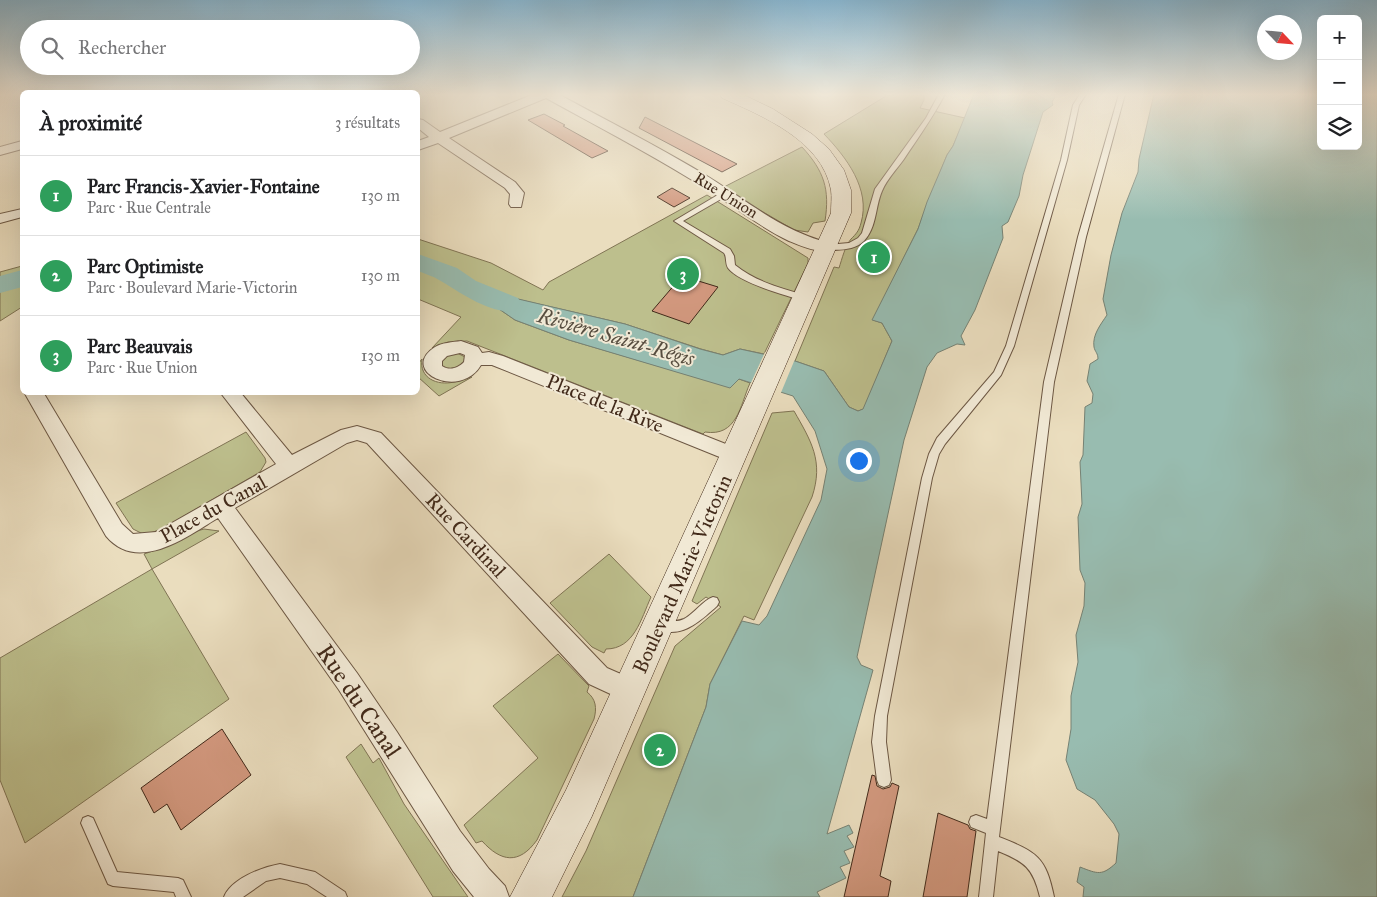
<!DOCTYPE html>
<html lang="fr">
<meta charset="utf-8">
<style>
body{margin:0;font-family:"IM FELL Great Primer",serif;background:#f6f6f6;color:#202124}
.controls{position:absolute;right:15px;top:15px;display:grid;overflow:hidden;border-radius:8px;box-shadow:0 5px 20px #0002}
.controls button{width:45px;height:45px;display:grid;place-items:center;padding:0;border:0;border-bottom:1px solid #e0e0e0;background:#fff;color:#202124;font:25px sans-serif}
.compass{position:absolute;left:1257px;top:15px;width:45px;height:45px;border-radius:50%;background:#fff;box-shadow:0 5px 20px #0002;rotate:116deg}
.you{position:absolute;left:858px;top:460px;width:18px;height:18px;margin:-12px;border:4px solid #fff;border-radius:50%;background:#1a73e8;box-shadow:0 0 0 8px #1a73e833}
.badge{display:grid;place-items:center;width:32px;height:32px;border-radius:50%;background:#1a73e8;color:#fff;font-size:16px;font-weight:700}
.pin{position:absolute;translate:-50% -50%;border:2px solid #fff;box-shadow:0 1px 5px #0006}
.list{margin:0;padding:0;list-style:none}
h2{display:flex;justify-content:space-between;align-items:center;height:65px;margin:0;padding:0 20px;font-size:21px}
h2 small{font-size:16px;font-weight:400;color:#757577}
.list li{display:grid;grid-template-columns:32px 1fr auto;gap:15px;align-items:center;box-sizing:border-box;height:80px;padding:0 20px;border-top:1px solid #e0e0e0}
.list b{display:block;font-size:19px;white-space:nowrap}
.list p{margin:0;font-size:16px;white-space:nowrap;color:#757577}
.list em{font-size:16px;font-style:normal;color:#757577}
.icon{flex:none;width:28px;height:28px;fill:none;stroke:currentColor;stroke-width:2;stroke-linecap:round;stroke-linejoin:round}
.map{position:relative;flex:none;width:1377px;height:897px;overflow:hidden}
.search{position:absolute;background:#fff;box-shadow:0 5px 20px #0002;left:20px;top:20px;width:400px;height:55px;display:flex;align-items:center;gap:12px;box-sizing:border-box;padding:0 18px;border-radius:28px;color:#757577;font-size:19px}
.panel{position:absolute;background:#fff;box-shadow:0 5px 20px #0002;left:20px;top:90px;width:400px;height:305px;border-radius:8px}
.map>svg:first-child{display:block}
.green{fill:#bdbf8d;stroke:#807454}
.water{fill:#98bcb0;stroke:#768274}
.pier{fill:#eaddbe}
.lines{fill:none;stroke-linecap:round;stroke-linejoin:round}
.river{fill:#98bcb0;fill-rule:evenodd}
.building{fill:#d2987e;stroke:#422a1a}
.lane-casing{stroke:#6c5743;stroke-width:2}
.street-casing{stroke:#6c5743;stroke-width:2}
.secondary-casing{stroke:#422a1a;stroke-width:1}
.lane{fill:#f1e9d5;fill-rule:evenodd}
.street{fill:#f1e9d5;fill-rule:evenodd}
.secondary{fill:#f1e9d5;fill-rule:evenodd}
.labels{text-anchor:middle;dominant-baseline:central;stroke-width:4;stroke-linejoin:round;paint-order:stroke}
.far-street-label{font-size:16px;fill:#422a1a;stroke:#f1e9d5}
.street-label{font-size:20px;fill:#422a1a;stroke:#f1e9d5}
.water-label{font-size:21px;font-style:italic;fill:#584e40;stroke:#f1e9d5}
.near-street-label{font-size:24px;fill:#422a1a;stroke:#f1e9d5}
</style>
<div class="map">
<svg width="1377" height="897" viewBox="0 0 1377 897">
<rect width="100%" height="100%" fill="#eaddbe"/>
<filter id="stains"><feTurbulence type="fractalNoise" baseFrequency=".004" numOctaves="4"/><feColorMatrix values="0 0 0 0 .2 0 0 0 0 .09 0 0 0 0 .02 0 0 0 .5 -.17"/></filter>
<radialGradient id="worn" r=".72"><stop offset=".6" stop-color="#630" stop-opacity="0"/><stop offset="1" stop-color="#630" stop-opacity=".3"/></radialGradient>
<!-- green -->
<path class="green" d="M883 94H924V100L920 108 965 118 953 146 947 155 918 229 873 320 882 323 892 341 864 409 858 411 849 407 824 371 795 361 834 267 839 268C842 259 845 246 851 239 856 234 859 231 861 223 871 189 846 157 824 134L886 96Z
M802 147C824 171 830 189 825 221L813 223 808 232 794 230 722 188Z
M707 195 808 258V263L764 354 740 349 723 355 701 349 625 324 469 288 515 320 569 340 730 387 739 379 750 383C740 406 737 437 705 432L703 434 467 341 448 342 432 348 461 317 418 299V239L491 263 543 290 549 282Z
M22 266V307L0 321V272Z
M457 353 465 357V362L459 367 447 369 441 366V360L446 355Z
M422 359C419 378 437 386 454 382 460 381 469 377 472 377L439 396 418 377V364Z
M794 411C811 441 824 461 812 497L754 620 744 616 710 684 706 707 633 897H562L586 851 675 646 721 607 706 597 697 604 692 601 772 413Z
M246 432 265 458 266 462 260 472 165 527 151 533 143 534 133 529 116 503Z
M204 529 219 531 152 569 229 699 25 843 0 780V658L152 569 144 554C165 548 183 534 204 529Z
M609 554 651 597C641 619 634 649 606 649L604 653 592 647 550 603Z
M558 654 589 686 587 692C596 699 597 708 594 719L537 840C519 865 501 862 482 841L476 843 464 825 538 758 493 706Z
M361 744 373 763 379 758 404 804 468 897H433L346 757Z"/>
<!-- water -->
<path class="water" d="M974 94H1052L1055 97 1052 102 1053 105 1043 112 1023 175 1019 196 1008 222 1002 226 1003 238 975 310 961 336 965 345 957 344 937 353 927 367 904 440 857 657 861 665 873 670 827 834 849 825 853 833 847 836 854 847 844 851 850 863 840 867 846 878 817 892 820 897H633L706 707 710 684 742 621 759 625 767 616 821 500 827 469 815 431 793 396 739 379 730 388 569 340 515 320 467 287 625 324 700 349 723 355 740 349 795 361 824 371 849 407 858 411 863 409 892 341 882 323 872 320 918 229 927 202 947 155 953 146Z
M1154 94H1321V146H1358V94H1377V897H1083L1084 887 1077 882 1080 867C1098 874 1102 876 1116 863L1119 834 1114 824 1095 800 1077 789 1066 760 1071 729V696L1078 662 1076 635 1084 606 1085 583 1080 570 1078 517 1082 504 1080 462 1083 455 1085 407 1092 403 1093 394 1087 381 1090 364 1098 359C1098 353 1095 352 1094 347 1092 335 1101 324 1107 315L1103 299 1111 255 1122 213 1138 172 1139 159Z"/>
<!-- pier -->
<path class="pier" d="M765 352 795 359 780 395 750 385Z"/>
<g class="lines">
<!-- river -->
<path class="river" d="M418 254 457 268 476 281 518 298 522 304 518 310C493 317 460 292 439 280 433 276 425 274 418 271Z
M22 270V287L0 293V276Z"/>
</g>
<!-- building -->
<path class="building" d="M544 114 565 125 563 126 608 151 592 158 528 120Z
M645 117 688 139 737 164 722 172 639 128Z
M672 188 690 198 674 207 657 197Z
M682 276 718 287 689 324 652 311Z
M222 729 251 775 181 830 167 804 154 813 141 788Z
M872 775 875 776 877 786 883 789 890 787 892 783 899 786 880 876 891 881 888 897H844Z
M938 813 968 825 970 829 976 831 967 897H923Z"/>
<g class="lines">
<!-- lane casing -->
<g class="lane-casing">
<path id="lane" d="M939 94H945C933 117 918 138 904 159 897 169 887 179 882 191 875 207 877 227 864 241 855 250 837 251 824 249V245H827L849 243 858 238 862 233 875 189 926 118Z
M1080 94H1086L1079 105 1067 160 1014 346 1001 375 945 444 939 454 932 478 887 716 886 742 891 780 889 785 884 787 879 785 877 780 872 742 875 716 922 478 929 454 937 438 994 372 1006 346 1061 160 1073 105Z
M1119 94H1125L1086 237 1054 382 999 837C1037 852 1046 857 1054 897H1040C1033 868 1025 862 998 851L993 897H979L986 833 971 827 969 822 971 817 976 815 987 819 1044 382 1078 237Z
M721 193 728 195 683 221 730 249 734 256 735 265C756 282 783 289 808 296V300L805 301C787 296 739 283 728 268 725 263 727 257 724 253L674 221Z
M713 597 717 598 719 602 717 606C699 622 682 639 656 629L654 625 656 621C665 618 674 624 684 619 695 613 702 601 713 597Z
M88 816 93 818 117 872 178 878 183 880 191 897H176L174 892 113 886 108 884 81 823 83 818Z
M280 864 315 872 345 892 347 897H327L307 884 280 878 266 881 243 897H224C231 879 262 867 280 864Z"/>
</g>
<!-- street casing -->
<g class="street-casing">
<path id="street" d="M534 94H558C606 120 655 145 702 173 747 200 780 231 833 244L835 247 833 250C819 254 801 246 789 241 754 224 725 199 692 180 645 151 595 125 546 98L449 138 515 182 524 193 521 207H511L509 204 510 194 505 188 438 143 418 150V141L429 137 418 128V119L423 120 440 132Z
M22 141V149L0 155V147Z
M22 209V217L0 223V214Z
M461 341 478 347 482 353 489 352 503 356 741 450 744 455 741 460 734 463 727 460 492 365H481C460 401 398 371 435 347 441 343 453 342 461 341ZM460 353 465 355 464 362C458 368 450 371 442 366V361L447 356Z
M24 392H43L122 524 133 534 156 532 276 464 220 392H240L292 455 341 430 357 426 381 433 607 668 639 682 643 691 639 700 630 703 589 684 367 443 357 440 347 443 235 508 357 673 397 732 460 831 489 869 505 886 509 897H474L453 871 339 690 218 518C186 537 138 574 106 536Z"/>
</g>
<!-- secondary casing -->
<g class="secondary-casing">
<path id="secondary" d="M720 94H742L773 109 812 134 829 149 844 170 851 190V213L592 816 552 897H510L566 790 831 213C831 206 832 197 831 190 822 140 762 116 722 98Z"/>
</g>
<!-- lane -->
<use href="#lane" class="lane"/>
<!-- street -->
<use href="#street" class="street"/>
<!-- secondary -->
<use href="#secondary" class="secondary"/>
</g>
<!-- sky -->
<linearGradient id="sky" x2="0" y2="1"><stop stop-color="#88b7d2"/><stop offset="0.43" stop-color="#f6f0e2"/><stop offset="1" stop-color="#f6f0e2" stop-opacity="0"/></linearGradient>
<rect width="1377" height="220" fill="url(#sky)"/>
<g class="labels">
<!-- far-street labels -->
<g class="far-street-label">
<text transform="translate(726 195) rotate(32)">Rue Union</text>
</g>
<!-- street labels -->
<g class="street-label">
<text transform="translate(605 403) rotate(22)">Place de la Rive</text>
<text transform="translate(213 509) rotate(-29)">Place du Canal</text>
<text transform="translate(466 535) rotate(47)">Rue Cardinal</text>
<text transform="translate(682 574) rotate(-66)">Boulevard Marie-Victorin</text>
</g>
<!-- water labels -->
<g class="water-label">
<text transform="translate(616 337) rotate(16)">Rivière Saint-Régis</text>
</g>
<!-- near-street labels -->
<g class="near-street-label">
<text transform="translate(359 701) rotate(56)">Rue du Canal</text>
</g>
</g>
<rect width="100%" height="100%" filter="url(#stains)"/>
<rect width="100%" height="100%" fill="url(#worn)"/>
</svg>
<div class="controls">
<button>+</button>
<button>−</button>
<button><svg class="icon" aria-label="layers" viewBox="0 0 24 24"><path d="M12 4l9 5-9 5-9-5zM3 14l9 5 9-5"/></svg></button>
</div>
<svg class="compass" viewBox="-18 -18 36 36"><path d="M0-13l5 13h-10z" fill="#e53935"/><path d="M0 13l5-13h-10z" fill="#757577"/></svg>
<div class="you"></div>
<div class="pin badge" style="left:874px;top:257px;background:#2e9e5b">1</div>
<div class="pin badge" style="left:660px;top:750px;background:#2e9e5b">2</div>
<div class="pin badge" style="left:683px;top:274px;background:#2e9e5b">3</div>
<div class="search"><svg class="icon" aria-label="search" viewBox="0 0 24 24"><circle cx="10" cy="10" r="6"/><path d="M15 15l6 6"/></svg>Rechercher</div>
<section class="panel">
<h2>À proximité<small>3 résultats</small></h2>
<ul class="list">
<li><span class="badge" style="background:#2e9e5b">1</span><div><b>Parc Francis-Xavier-Fontaine</b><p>Parc · Rue Centrale</p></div><em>130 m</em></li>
<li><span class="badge" style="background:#2e9e5b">2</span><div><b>Parc Optimiste</b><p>Parc · Boulevard Marie-Victorin</p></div><em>130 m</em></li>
<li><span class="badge" style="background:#2e9e5b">3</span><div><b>Parc Beauvais</b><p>Parc · Rue Union</p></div><em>130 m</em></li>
</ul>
</section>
</div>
